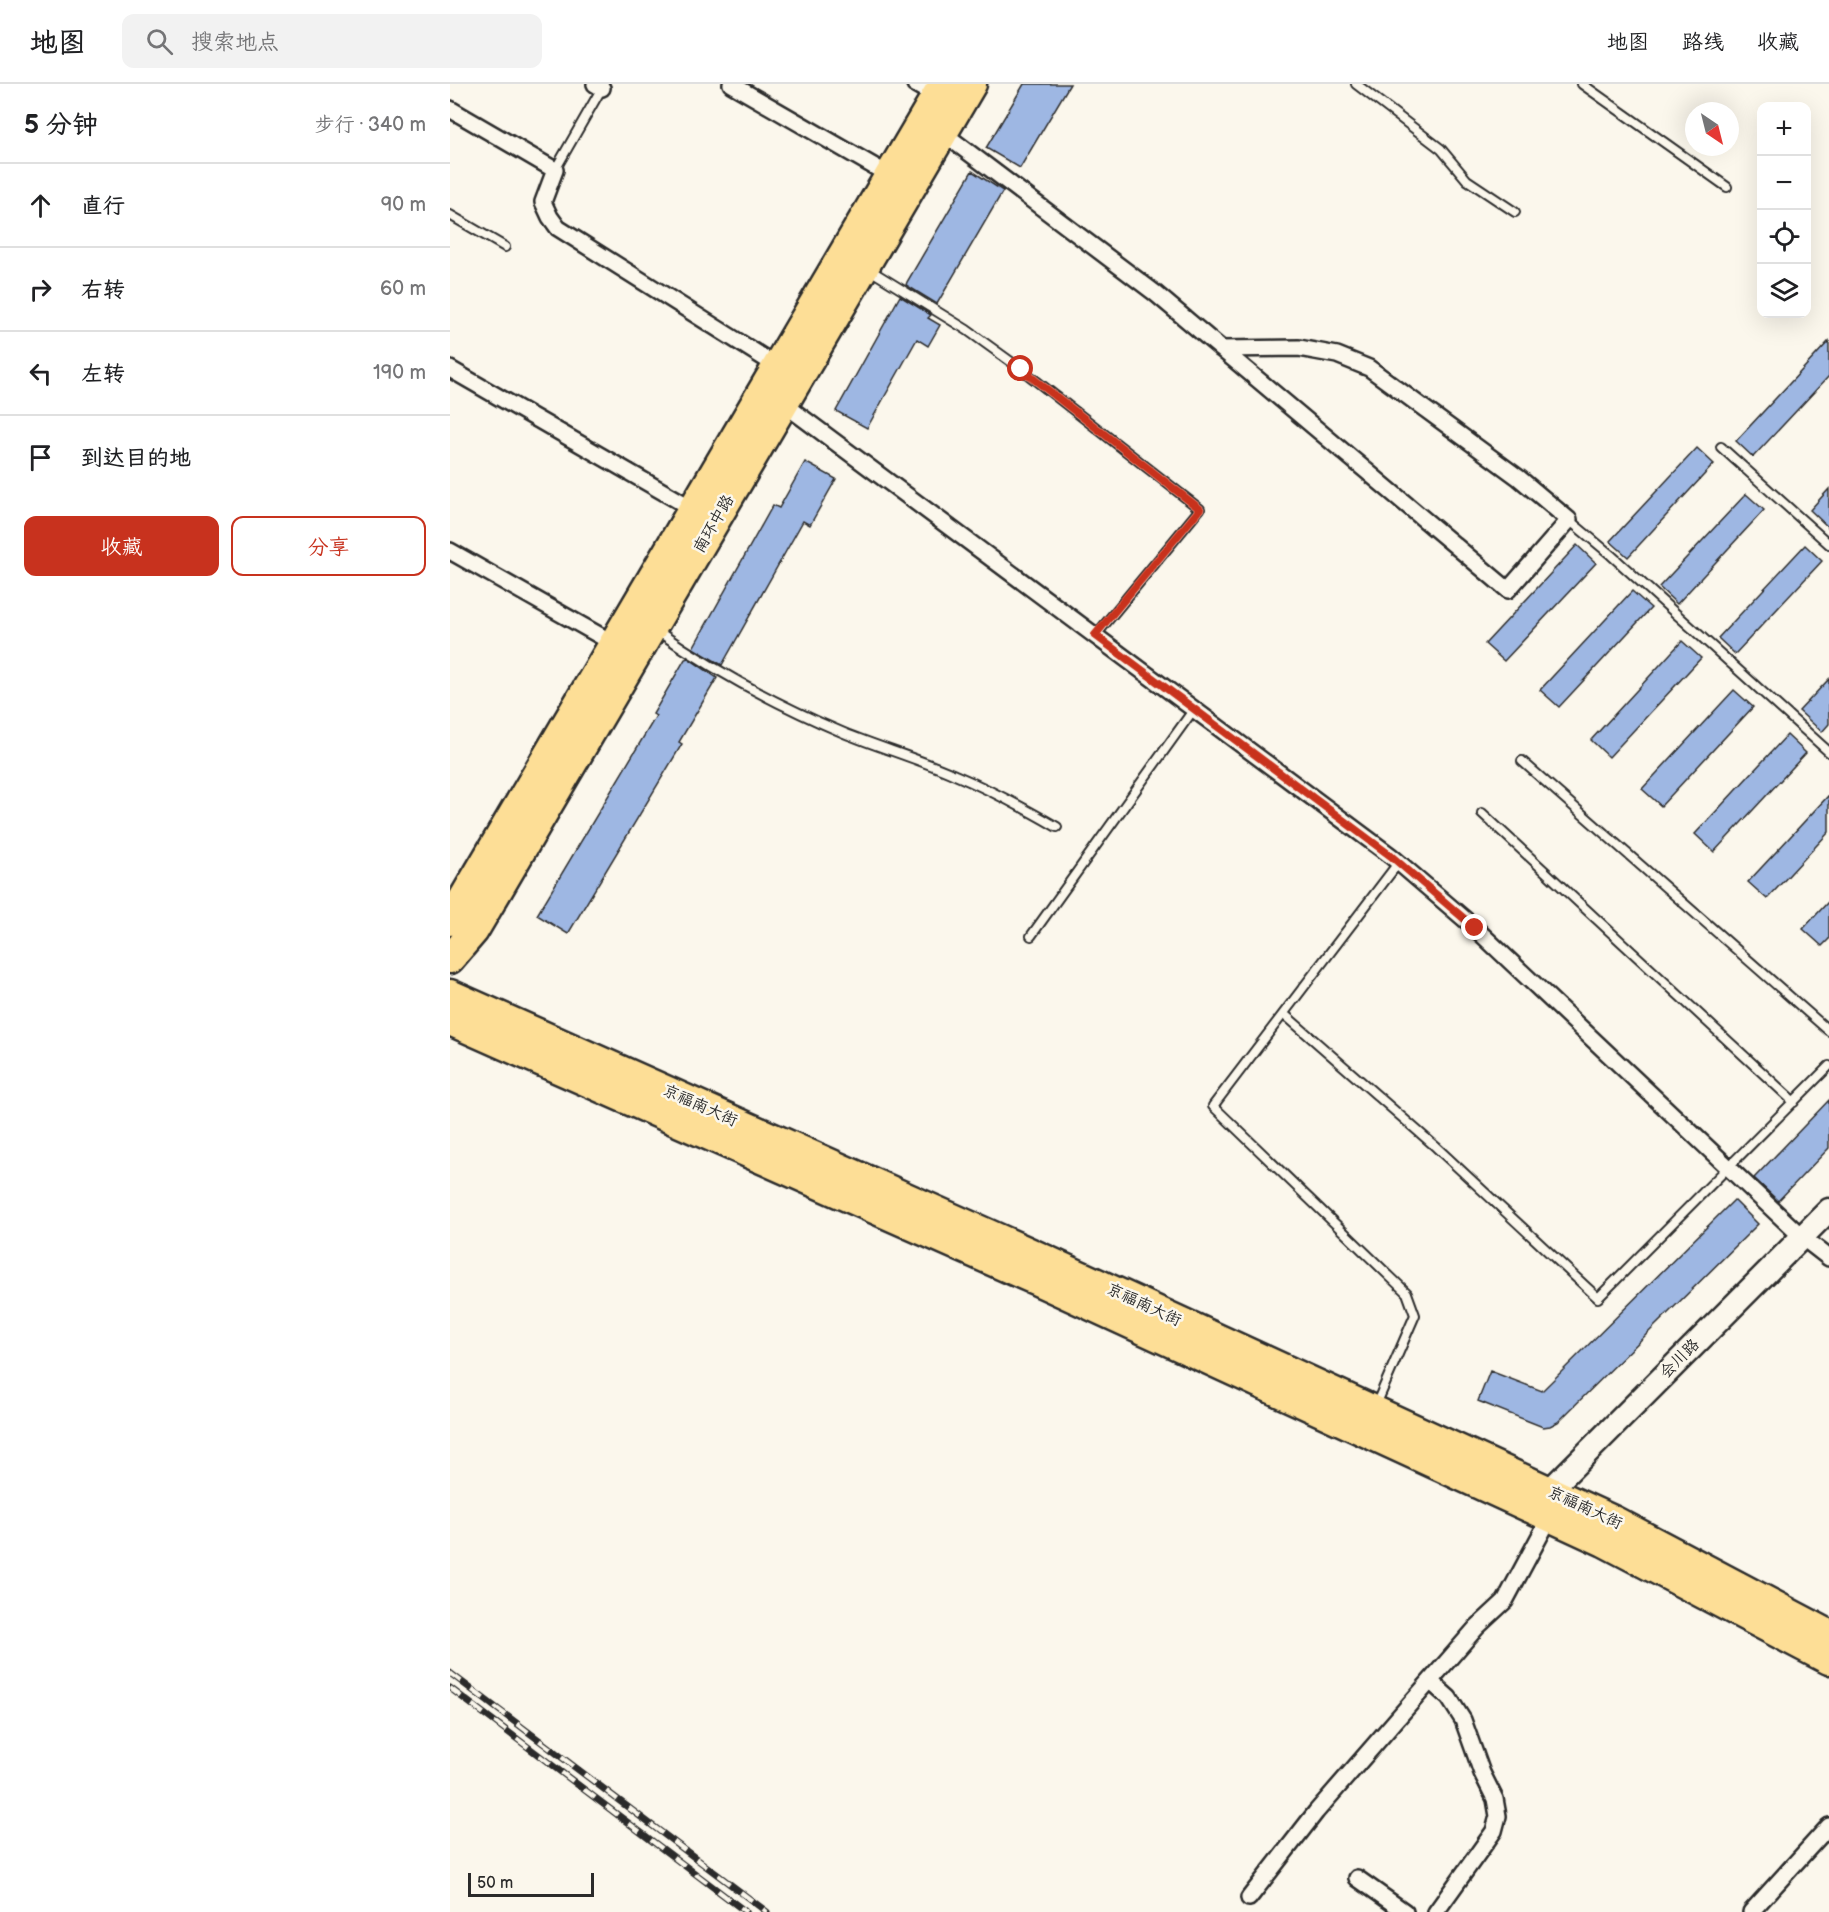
<!DOCTYPE html>
<html lang="zh">
<meta charset="utf-8">
<style>
body{margin:0;font-family:"Balsamiq Sans","LXGW WenKai TC",sans-serif;background:#f2f2f2;color:#202124}
.controls{position:absolute;right:18px;top:18px;display:grid;overflow:hidden;border-radius:12px;box-shadow:0 6px 24px #0002}
.controls button{width:54px;height:54px;display:grid;place-items:center;padding:0;border:0;border-bottom:2px solid #e0e0e0;background:#fff;color:#202124;font:30px sans-serif}
.compass{position:absolute;left:1235px;top:18px;width:54px;height:54px;border-radius:50%;background:#fff;box-shadow:0 6px 24px #0002;rotate:145deg}
.scale{position:absolute;left:18px;bottom:15px;width:126px;box-sizing:border-box;padding-left:6px;border:3px solid #2b2b2b;border-top:0;font-size:16px;line-height:21px;white-space:nowrap;color:#2b2b2b;-webkit-text-stroke:4px #fbf7ec;paint-order:stroke}
.stop{position:absolute;width:18px;height:18px;margin:-14px;border:4px solid #c8321e;border-radius:50%;background:#fff}
.stop.end{background:#c8321e;border-color:#fff;box-shadow:0 2px 6px #0008}
.list{margin:0;padding:0;list-style:none}
h2{display:flex;justify-content:space-between;align-items:center;height:78px;margin:0;padding:0 24px;font-size:26px}
h2 small{font-size:20px;font-weight:400;color:#757577}
.list li{display:grid;grid-template-columns:39px 1fr auto;gap:18px;align-items:center;box-sizing:border-box;height:84px;padding:0 24px;border-top:2px solid #e0e0e0}
.list b{display:block;font-size:22px;white-space:nowrap}
.list em{font-size:20px;font-style:normal;color:#757577}
.actions{display:flex;gap:12px;padding:18px 24px}
.actions a{flex:1;padding:14px 0;border:2px solid #c8321e;border-radius:12px;text-align:center;font-size:21px;color:#c8321e}
.actions .main{background:#c8321e;color:#fff}
.icon{flex:none;width:33px;height:33px;fill:none;stroke:currentColor;stroke-width:2;stroke-linecap:round;stroke-linejoin:round}
.map{position:relative;flex:none;width:1379px;height:1828px;overflow:hidden}
header{display:flex;align-items:center;gap:36px;box-sizing:border-box;height:84px;padding:0 30px;background:#fff;border-bottom:2px solid #e0e0e0}
header strong{font-size:28px}
nav{display:flex;gap:33px;margin-inline-start:auto;font-size:21px}
.search{width:420px;height:54px;background:#f2f2f2;display:flex;align-items:center;gap:15px;box-sizing:border-box;padding:0 21px;border-radius:12px;color:#757577;font-size:22px}
main{display:flex}
aside{flex:1;background:#fff}
.map>svg:first-child{display:block}
.building{fill:#9eb7e3;stroke:#2b2b2b;stroke-width:1.5}
.lines{fill:none;stroke-linecap:round;stroke-linejoin:round}
.lane-casing{stroke:#2b2b2b;stroke-width:12}
.street-casing{stroke:#2b2b2b;stroke-width:20}
.secondary-casing{stroke:#2b2b2b;stroke-width:27}
.highway-casing{stroke:#2b2b2b;stroke-width:33}
.lane{stroke:#fbf7ec;stroke-width:8}
.street{stroke:#fbf7ec;stroke-width:15}
.secondary{stroke:#fbf7ec;stroke-width:22}
.highway{stroke:#fdde96;stroke-width:28}
.rail-casing{stroke:#2b2b2b;stroke-width:7}
.rail{stroke:#fbf7ec;stroke-width:4.5;stroke-dasharray:14;stroke-linecap:butt}
.route{stroke:#c8321e;stroke-width:8}
.labels{text-anchor:middle;dominant-baseline:central;stroke-width:5;stroke-linejoin:round;paint-order:stroke}
.street-label{font-size:16px;fill:#2b2b2b;stroke:#fbf7ec}
</style>
<header>
<strong>地图</strong>
<div class="search"><svg class="icon" aria-label="search" viewBox="0 0 24 24"><circle cx="10" cy="10" r="6"/><path d="M15 15l6 6"/></svg>搜索地点</div>
<nav><a>地图</a><a>路线</a><a>收藏</a></nav>
</header>
<main>
<aside>
<h2>5 分钟<small>步行 · 340 m</small></h2>
<ul class="list">
<li><svg class="icon" aria-label="ahead" viewBox="0 0 24 24"><path d="M12 20V5M6 11l6-6 6 6"/></svg><div><b>直行</b></div><em>90 m</em></li>
<li><svg class="icon" aria-label="right" viewBox="0 0 24 24"><path d="M7 20v-9h11M14 6l5 5-5 5"/></svg><div><b>右转</b></div><em>60 m</em></li>
<li><svg class="icon" aria-label="left" viewBox="0 0 24 24"><path d="M17 20v-9H6M10 6l-5 5 5 5"/></svg><div><b>左转</b></div><em>190 m</em></li>
<li><svg class="icon" aria-label="arrive" viewBox="0 0 24 24"><path d="M6 21V4h12l-3 4 3 4H6"/></svg><div><b>到达目的地</b></div></li>
</ul>
<div class="actions"><a class="main">收藏</a><a>分享</a></div>
</aside>
<div class="map">
<svg width="1379" height="1828" viewBox="0 0 1379 1828">
<rect width="100%" height="100%" fill="#fbf7ec"/>
<filter id="ink" filterUnits="userSpaceOnUse"><feTurbulence type="fractalNoise" baseFrequency=".0167" numOctaves="2"/><feDisplacementMap in="SourceGraphic" scale="12" xChannelSelector="R" yChannelSelector="G"/><feConvolveMatrix kernelMatrix="1 2 1 2 8 2 1 2 1" color-interpolation-filters="sRGB"/></filter>
<g filter="url(#ink)">
<!-- building -->
<path class="building" d="M574 0H620L570 84 536 64Z
M522 87 553 107 487 220 456 201 457 198Z
M450 212 481 231 478 234 490 241 478 262 467 255 417 344 386 327Z
M1379 257V292L1303 373 1286 357Z
M1247 364 1264 380 1178 473 1160 457Z
M355 378 386 395 360 441 353 437 272 581 243 564 323 421 329 424Z
M1379 405V444L1360 426Z
M1296 410 1314 426 1227 520 1209 503Z
M1127 461 1146 479 1054 577 1035 560Z
M1355 461 1372 477 1285 570 1268 554Z
M1182 507 1201 524 1109 623 1090 606Z
M1232 557 1251 574 1159 673 1141 656Z
M238 574 267 594 229 658 232 660 118 850 87 831 206 632 203 630 235 575Z
M1379 595V640L1372 648 1349 627Z
M1284 606 1303 623 1211 722 1192 705Z
M1337 651 1356 669 1264 768 1245 750Z
M1379 711V748L1317 815 1298 798Z
M1379 817V855L1372 862 1353 845Z
M1379 1016V1064L1328 1117 1304 1094Z
M1284 1116 1308 1140 1108 1338 1100 1342 1093 1343 1028 1317 1040 1287 1092 1307Z"/>
<g class="lines">
<!-- lane casing -->
<g class="lane-casing">
<path id="lane" d="M906 0 991 65 1017 96 1065 128
M1132 0 1277 103
M105 86 153 2
M0 131 55 163
M420 186 517 246 571 285 750 425 646 551
M1271 363 1379 460
M1119 436 1161 471 1379 668
M206 546C264 587 328 621 394 649 431 664 469 675 505 691 541 706 574 724 607 743
M1072 677 1379 947
M1032 729 1344 1018
M581 852 744 625
M834 930 986 1063 1148 1214 1379 982
M926 1321 965 1231 957 1209 763 1022 949 778"/>
</g>
<!-- street casing -->
<g class="street-casing">
<path id="street" d="M145 0 152 4
M281 0 439 91
M465 0 486 12
M0 25 105 86 93 118 100 133 108 144 327 282
M493 49 705 209 1058 506 1119 436 1069 394 919 284 887 271 849 264 771 265
M0 285 243 425
M334 320 941 772 1025 844 1352 1153 1379 1174
M0 467 163 559
M980 1597 999 1614 1013 1636 1032 1689 1045 1715 1048 1732 1044 1747 986 1828
M907 1794 955 1828
M799 1814 866 1728 1027 1543 1055 1517 1100 1433
M1301 1828 1379 1742"/>
</g>
<!-- secondary casing -->
<g class="secondary-casing">
<path id="secondary" d="M1088 1418 1379 1126"/>
</g>
<!-- highway casing -->
<g class="highway-casing">
<path id="highway" d="M0 837 493 0
M0 875 24 847 522 0
M0 910 597 1176 1165 1437 1379 1550
M0 937 587 1197 1154 1458 1379 1576"/>
</g>
<!-- lane -->
<use href="#lane" class="lane"/>
<!-- street -->
<use href="#street" class="street"/>
<!-- secondary -->
<use href="#secondary" class="secondary"/>
<!-- highway -->
<use href="#highway" class="highway"/>
<!-- rail casing -->
<g class="rail-casing">
<path id="rail" d="M0 1589 317 1828
M0 1604 296 1828"/>
</g>
<!-- rail -->
<use href="#rail" class="rail"/>
</g>
</g>
<g class="lines" filter="url(#ink)">
<!-- route -->
<path class="route" d="M571 285 750 425 645 551 941 772 1025 844"/>
</g>
<g class="labels">
<!-- street labels -->
<g class="street-label">
<text transform="translate(264 440) rotate(-60)">南环中路</text>
<text transform="translate(250 1022) rotate(24)">京福南大街</text>
<text transform="translate(694 1221) rotate(25)">京福南大街</text>
<text transform="translate(1230 1275) rotate(-45)">会川路</text>
<text transform="translate(1135 1424) rotate(25)">京福南大街</text>
</g>
</g>
</svg>
<div class="controls">
<button>+</button>
<button>−</button>
<button><svg class="icon" aria-label="locate" viewBox="0 0 24 24"><circle cx="12" cy="12" r="6"/><path d="M12 2v4M12 18v4M2 12h4M18 12h4"/></svg></button>
<button><svg class="icon" aria-label="layers" viewBox="0 0 24 24"><path d="M12 4l9 5-9 5-9-5zM3 14l9 5 9-5"/></svg></button>
</div>
<svg class="compass" viewBox="-18 -18 36 36"><path d="M0-13l5 13h-10z" fill="#e53935"/><path d="M0 13l5-13h-10z" fill="#757577"/></svg>
<div class="scale">50 m</div>
<div class="stop" style="left:571px;top:285px"></div>
<div class="stop end" style="left:1025px;top:844px"></div>
</div>
</main>
